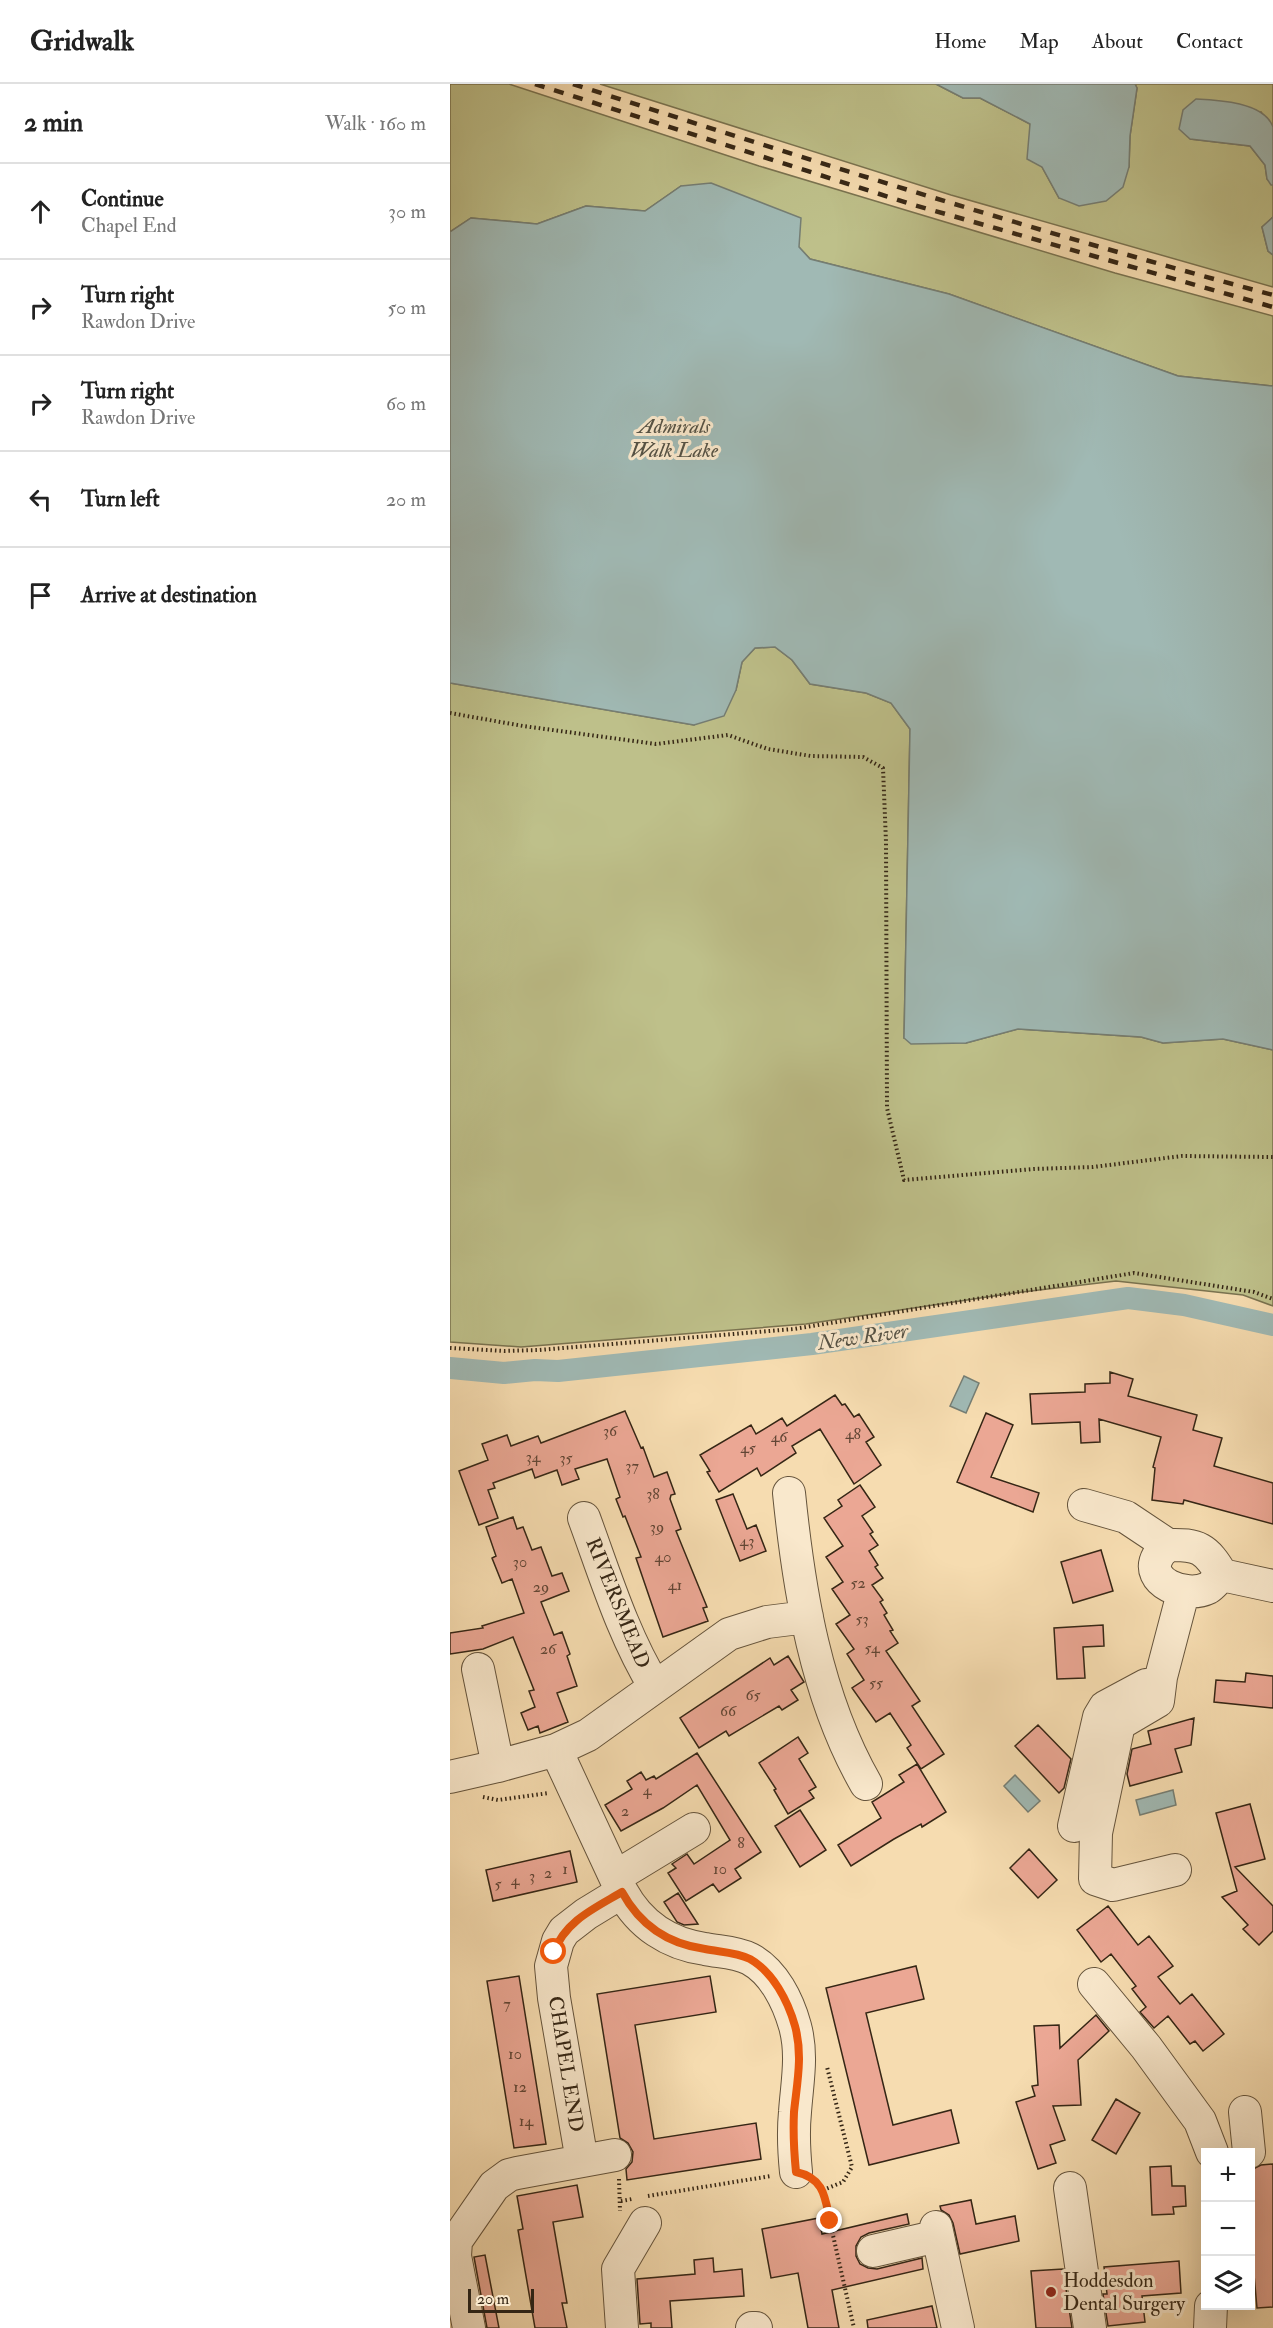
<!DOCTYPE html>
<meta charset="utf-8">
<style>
body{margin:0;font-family:"IM FELL Double Pica",serif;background:#f2f2f2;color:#222}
.controls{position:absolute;right:18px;bottom:18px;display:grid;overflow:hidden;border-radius:0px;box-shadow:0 6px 24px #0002}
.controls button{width:54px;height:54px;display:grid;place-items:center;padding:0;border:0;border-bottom:2px solid #e0e0e0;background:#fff;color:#222;font:30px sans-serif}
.scale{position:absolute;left:18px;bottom:15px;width:66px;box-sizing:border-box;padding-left:6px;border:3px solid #352615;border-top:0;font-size:16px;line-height:21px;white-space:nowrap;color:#352615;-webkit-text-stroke:4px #f9e8cc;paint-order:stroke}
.stop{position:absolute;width:18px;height:18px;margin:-14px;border:4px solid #ea580c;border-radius:50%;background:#fff}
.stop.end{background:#ea580c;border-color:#fff;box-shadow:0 2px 6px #0008}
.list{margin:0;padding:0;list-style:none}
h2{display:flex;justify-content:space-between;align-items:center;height:78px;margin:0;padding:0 24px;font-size:26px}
h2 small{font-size:20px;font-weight:400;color:#767676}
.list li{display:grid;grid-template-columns:39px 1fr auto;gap:18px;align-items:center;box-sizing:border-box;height:96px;padding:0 24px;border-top:2px solid #e0e0e0}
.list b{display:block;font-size:22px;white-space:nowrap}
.list p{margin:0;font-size:20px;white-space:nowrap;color:#767676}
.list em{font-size:20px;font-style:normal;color:#767676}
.icon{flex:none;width:33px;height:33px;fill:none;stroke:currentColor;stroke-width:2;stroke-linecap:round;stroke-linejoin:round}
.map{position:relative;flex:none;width:823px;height:2244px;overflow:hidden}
header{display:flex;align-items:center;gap:36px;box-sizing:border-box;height:84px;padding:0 30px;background:#fff;border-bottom:2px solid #e0e0e0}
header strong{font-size:28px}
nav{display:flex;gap:33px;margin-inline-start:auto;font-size:21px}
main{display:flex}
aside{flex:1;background:#fff}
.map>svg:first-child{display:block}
.green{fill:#bec08a;stroke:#7a7350;stroke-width:1.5}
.water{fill:#a0b9b4;stroke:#757e74;stroke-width:1.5}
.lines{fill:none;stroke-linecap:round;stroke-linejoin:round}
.canal{stroke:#a0b9b4;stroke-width:22}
.building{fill:#eba794;stroke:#352615;stroke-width:1.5}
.minor-casing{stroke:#65543c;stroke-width:34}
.path{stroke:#352615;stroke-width:4;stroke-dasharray:1.5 3;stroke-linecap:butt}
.minor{stroke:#f9e8cc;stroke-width:32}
.rail{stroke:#352615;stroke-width:4.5;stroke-dasharray:10 10;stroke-linecap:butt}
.route{stroke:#ea580c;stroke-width:8}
.poi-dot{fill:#8f2418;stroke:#f9e8cc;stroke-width:2}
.labels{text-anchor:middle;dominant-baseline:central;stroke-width:6;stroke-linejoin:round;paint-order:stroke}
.number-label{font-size:16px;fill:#624635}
.street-label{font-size:20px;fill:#352615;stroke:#f9e8cc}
.poi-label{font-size:20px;fill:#352615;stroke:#f9e8cc;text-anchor:start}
.water-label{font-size:21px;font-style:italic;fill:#555245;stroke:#f9e8cc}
</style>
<header>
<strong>Gridwalk</strong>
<nav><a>Home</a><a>Map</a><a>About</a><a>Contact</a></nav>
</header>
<main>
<aside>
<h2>2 min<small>Walk · 160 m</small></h2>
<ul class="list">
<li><svg class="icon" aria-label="ahead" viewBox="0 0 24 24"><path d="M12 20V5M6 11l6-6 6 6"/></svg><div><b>Continue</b><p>Chapel End</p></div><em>30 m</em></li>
<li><svg class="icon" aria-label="right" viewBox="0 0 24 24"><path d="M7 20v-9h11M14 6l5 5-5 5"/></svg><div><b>Turn right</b><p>Rawdon Drive</p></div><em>50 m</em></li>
<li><svg class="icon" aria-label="right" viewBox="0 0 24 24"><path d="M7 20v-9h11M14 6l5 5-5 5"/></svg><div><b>Turn right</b><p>Rawdon Drive</p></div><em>60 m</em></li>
<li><svg class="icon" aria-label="left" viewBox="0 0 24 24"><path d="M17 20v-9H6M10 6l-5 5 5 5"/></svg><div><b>Turn left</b></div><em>20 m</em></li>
<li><svg class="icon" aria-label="arrive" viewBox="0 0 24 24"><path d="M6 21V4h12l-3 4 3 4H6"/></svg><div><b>Arrive at destination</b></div></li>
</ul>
</aside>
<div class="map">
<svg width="823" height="2244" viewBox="0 0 823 2244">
<rect width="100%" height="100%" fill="#f6dcb0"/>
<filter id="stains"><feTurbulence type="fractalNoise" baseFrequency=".00333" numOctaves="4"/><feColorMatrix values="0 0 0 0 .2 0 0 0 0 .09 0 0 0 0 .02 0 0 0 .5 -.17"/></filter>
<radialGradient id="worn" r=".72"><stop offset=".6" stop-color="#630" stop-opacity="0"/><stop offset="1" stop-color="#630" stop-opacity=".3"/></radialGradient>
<!-- green -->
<path class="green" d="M0 0H59L309 82 422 116 665 189 823 232V302L728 292 499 210 360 175 349 163 231 102 195 127 136 122 87 140 21 134 0 148Z
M150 0H486L513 14H530L580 40 592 83 609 114 679 83 680 52 687 4 685 0H823V44L811 28 740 55 800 62 815 81 817 95 823 101V133L812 143 818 167 823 171V203L501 111Z
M325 563 342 576 360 600 416 609 441 619 460 645 454 954 516 959 568 945 691 953 713 959 773 955 823 966V1222L793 1211 666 1197 564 1209 356 1240 71 1263 0 1258V599L244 641 286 606 292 578 305 564Z"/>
<!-- water -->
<path class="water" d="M486 0H685L687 4 680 52 679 83 673 103 656 117 629 122 609 114 592 83 577 75 580 40 530 14H513Z
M746 15C768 16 814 18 823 43 823 53 823 89 823 101H821L817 95 815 81 800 62 740 55 729 45 733 26Z
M261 99 351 134 349 163 360 175 499 210 728 292 823 302V966L773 955 713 959 691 953 568 945 516 959 461 960 454 954 460 645 441 619 416 609 360 600 342 576 325 563 305 564 292 578 286 606 274 632 244 641 0 599V148L21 134 87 140 136 122 195 127 231 102Z
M823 133V171L818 167 812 143Z
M514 1292 529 1299 516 1329 500 1322Z
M565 1691 590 1717 578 1728 554 1702Z
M723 1706 726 1721 690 1731 686 1716Z"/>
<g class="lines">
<!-- canal -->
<path class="canal" d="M0 1284 54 1289 85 1286 108 1287 362 1260 678 1214 734 1221 823 1241"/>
</g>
<!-- building -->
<path class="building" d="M660 1288 683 1295 678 1312 747 1331 743 1346 772 1354 764 1382 823 1399V1440L734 1416 733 1420 702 1416 705 1384 703 1383 711 1353 649 1335 650 1358 631 1359 630 1338 582 1340 580 1310 635 1308V1300L660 1299Z
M385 1311 392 1321 395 1320 404 1333 409 1330 424 1353 416 1358 431 1381 404 1400 370 1345 342 1362 346 1369 311 1392 307 1384 269 1408 257 1388 260 1387 250 1371 301 1341 306 1350 332 1334 337 1342Z
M175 1327 191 1364 193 1363 204 1393 217 1388 225 1410 221 1411 220 1415 231 1445 226 1447 257 1523 253 1524 258 1537 213 1553 186 1474 191 1473 175 1432 173 1433 166 1415 170 1413 157 1375 125 1385 129 1395 112 1401 107 1386 85 1394 82 1385 43 1399 45 1404 38 1406 48 1434 29 1441 9 1387 38 1376 32 1360 57 1351 61 1362 88 1352 91 1359Z
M536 1329 563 1341 541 1393 589 1409 583 1428 507 1398Z
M410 1401 425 1423 412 1432 423 1448 420 1450 428 1461 419 1467 428 1481 425 1483 433 1494 422 1501 433 1516 430 1518 437 1529 434 1531 443 1546 440 1547 448 1559 436 1567 470 1617 462 1622 494 1670 471 1685 457 1664 461 1661 440 1629 426 1638 402 1604 414 1596 397 1570 404 1565 386 1540 400 1531 382 1505 393 1498 376 1473 393 1462 374 1434 392 1422 388 1416Z
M283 1410 297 1445 306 1441 316 1467 290 1477 266 1416Z
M63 1433 67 1445 73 1443 82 1466 91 1463 102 1492 112 1489 119 1507 91 1518 104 1551 112 1548 120 1570 117 1572 127 1602 107 1609 118 1638 90 1649 88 1642 78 1646 71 1629 85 1623 79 1607 84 1606 63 1553 33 1565 0 1570V1549L33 1544 32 1542 74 1529 62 1495 52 1499 42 1474 46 1472 36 1443Z
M651 1466 663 1507 623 1519 611 1478Z
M653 1541 654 1562 633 1563 635 1594 607 1595 604 1544Z
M338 1572 354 1598 341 1606 348 1616 332 1626 329 1622 279 1652 276 1647 249 1664 230 1634 320 1574 324 1581Z
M796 1589 823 1592V1624L764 1618 766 1596 795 1598Z
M744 1634 741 1661 725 1665 732 1688 680 1702 677 1690 682 1665 701 1660 698 1647Z
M588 1641 621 1675 614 1704 609 1709 565 1662Z
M348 1653 358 1669 349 1675 366 1703 359 1707 364 1714 338 1730 324 1706 326 1705 309 1679Z
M247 1669 311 1768 285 1785 291 1794 269 1808 263 1800 236 1817 218 1789 226 1784 222 1780 237 1770 244 1780 280 1756 247 1701 213 1724 171 1747 155 1721 182 1705 177 1697 191 1688 196 1696 204 1692 206 1695Z
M467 1680 496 1728 472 1743 471 1740 444 1755 401 1782 388 1761 431 1734 422 1718 454 1698 449 1691Z
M800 1720 815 1775 785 1783 823 1822V1847L809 1861 793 1845 798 1841 772 1813 787 1807 766 1729Z
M350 1726 376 1766 350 1783 325 1742Z
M579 1765 607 1796 588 1814 560 1784Z
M120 1767 127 1798 43 1817 36 1786Z
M228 1809 248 1840 234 1841 227 1838 214 1818Z
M658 1822 688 1861 699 1852 723 1882 708 1893 730 1920 742 1910 774 1950 753 1967 745 1957 740 1960 718 1932 704 1944 690 1928 696 1923 682 1905 686 1902 661 1870 651 1878 627 1846Z
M466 1882 474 1915 416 1929 436 2012 443 2041 501 2026 509 2059 419 2081 376 1904Z
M69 1892 96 2060 64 2064 37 1897Z
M260 1892 266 1928 185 1941 204 2055 306 2039 311 2075 177 2096 176 2085 182 2078 183 2068 178 2059 170 2054 147 1910Z
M646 1931 659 1947 628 1976 631 2021 603 2022 615 2056 600 2061 606 2079 588 2085 566 2018 585 2012 582 2002 588 2001 584 1942 609 1941 610 1964Z
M666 2015 690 2029 666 2070 642 2056Z
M823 2080V2223L807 2224 801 2157V2086L811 2081Z
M721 2082 722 2102H735L736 2122 723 2123 724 2130 702 2131 700 2083Z
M127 2101 133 2133 103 2138 117 2219H112L117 2244H85L68 2146 73 2145 67 2112Z
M521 2116 526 2140 565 2132 569 2157 510 2170 503 2139 499 2131 491 2126 490 2122Z
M457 2130 459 2140 419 2149 411 2153 406 2162V2172L410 2180 418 2184 427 2185 472 2174 473 2185 382 2206 389 2244H358L348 2189 321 2194 312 2145 369 2134 372 2150Z
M35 2171 49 2244H37L24 2173Z
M263 2174 264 2188 292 2185 294 2212 220 2217 222 2244H201V2239L190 2240 187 2195 245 2190 244 2176Z
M729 2177 731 2209 692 2212 695 2238 658 2242 653 2210H657L654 2183Z
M613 2185 622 2244H586L581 2187Z
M482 2222 487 2244H418L417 2236Z"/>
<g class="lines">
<!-- minor casing -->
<g class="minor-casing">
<path id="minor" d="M339 1409C349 1508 366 1613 416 1700
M634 1421 676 1433 718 1461
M134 1434C155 1491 173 1551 205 1603
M772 1491C767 1495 763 1501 758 1504 736 1515 693 1498 708 1472 710 1468 715 1464 718 1461 748 1460 756 1464 772 1491L823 1502
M28 1585 48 1682
M106 1666 172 1808C190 1841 219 1860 255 1865 270 1868 286 1868 300 1875 324 1888 338 1917 345 1942 353 1971 347 1999 345 2028 343 2048 344 2068 346 2088
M0 1693 48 1682 106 1666 138 1651 279 1550 317 1538 357 1533
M624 1742 649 1633 655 1623 696 1601
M725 1786 663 1801 645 1795 646 1749 669 1640 708 1617 711 1593 733 1509
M165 1793 244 1745
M644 1900 696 1963 750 2037 762 2068
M795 2028 799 2068
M132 2077 104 1914 101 1882 108 1857 114 1847 136 1830 172 1808
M620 2104 640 2244
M486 2143 508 2244
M423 2167 488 2152
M19 2244 5 2172 6 2157 44 2102 59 2091 67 2089 165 2071
M172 2244 168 2185 195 2139
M302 2244H306
M760 2244 761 2222"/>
</g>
<!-- path -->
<path class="path" d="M0 629 73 642 206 660 278 651 318 665 361 672 413 673 433 684 436 758 437 1024 454 1096 584 1085 643 1083 732 1072 823 1073
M0 1264 54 1267 89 1266 344 1245 684 1189 804 1208 823 1215
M33 1713 48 1716 99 1709
M169 2095 170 2127
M369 2100 375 2116 404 2244
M373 2106 393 2098 402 2083 377 1983
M198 2112 321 2092
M171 2117 182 2115"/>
<!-- minor -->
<use href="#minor" class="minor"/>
<!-- rail -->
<path class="rail" d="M85 0 464 121 823 223
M123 0C355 75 587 148 823 211"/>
</g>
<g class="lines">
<!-- route -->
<path class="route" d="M104 1868C115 1837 145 1824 172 1808 190 1841 218 1860 255 1865 270 1868 286 1868 300 1875 323 1888 338 1917 345 1942 353 1971 347 1999 344 2028 343 2048 344 2068 346 2088 374 2094 375 2113 380 2137"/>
</g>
<!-- markers -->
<circle class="poi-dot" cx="601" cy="2208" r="6"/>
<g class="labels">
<!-- number labels -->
<g class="number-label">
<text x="160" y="1347">36</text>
<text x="403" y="1350">48</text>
<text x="329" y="1353">46</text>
<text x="298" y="1364">45</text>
<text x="83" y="1373">34</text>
<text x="116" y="1374">35</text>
<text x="182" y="1382">37</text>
<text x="203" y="1410">38</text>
<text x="207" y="1443">39</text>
<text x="297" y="1457">43</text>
<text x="213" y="1473">40</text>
<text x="70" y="1478">30</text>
<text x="408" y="1499">52</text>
<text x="225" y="1501">41</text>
<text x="91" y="1503">29</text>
<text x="412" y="1535">53</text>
<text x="422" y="1564">54</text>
<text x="98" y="1565">26</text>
<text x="426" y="1599">55</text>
<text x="303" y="1611">65</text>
<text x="278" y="1627">66</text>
<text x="197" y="1706">4</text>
<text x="175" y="1727">2</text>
<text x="291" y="1759">8</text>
<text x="115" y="1785">1</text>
<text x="270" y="1785">10</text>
<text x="98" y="1789">2</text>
<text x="82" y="1792">3</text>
<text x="65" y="1796">4</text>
<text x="48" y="1800">5</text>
<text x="57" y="1920">7</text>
<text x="65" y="1970">10</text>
<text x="70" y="2003">12</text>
<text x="76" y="2037">14</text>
</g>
<!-- street labels -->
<g class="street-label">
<text transform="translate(168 1519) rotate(68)">RIVERSMEAD</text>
<text transform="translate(116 1980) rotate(81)">CHAPEL END</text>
</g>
<!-- poi labels -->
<g class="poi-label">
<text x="613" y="2196">Hoddesdon<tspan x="613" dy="23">Dental Surgery</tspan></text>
</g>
<!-- water labels -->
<g class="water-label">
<text x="224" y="342">Admirals<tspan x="224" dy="24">Walk Lake</tspan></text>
<text transform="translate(413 1253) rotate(-8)">New River</text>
</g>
</g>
<rect width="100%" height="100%" filter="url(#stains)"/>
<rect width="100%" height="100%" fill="url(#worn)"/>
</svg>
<div class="controls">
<button>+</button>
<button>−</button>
<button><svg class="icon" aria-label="layers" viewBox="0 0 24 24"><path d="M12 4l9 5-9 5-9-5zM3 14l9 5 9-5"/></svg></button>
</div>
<div class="scale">20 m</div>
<div class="stop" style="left:104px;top:1868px"></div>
<div class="stop end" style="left:380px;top:2137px"></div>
</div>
</main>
